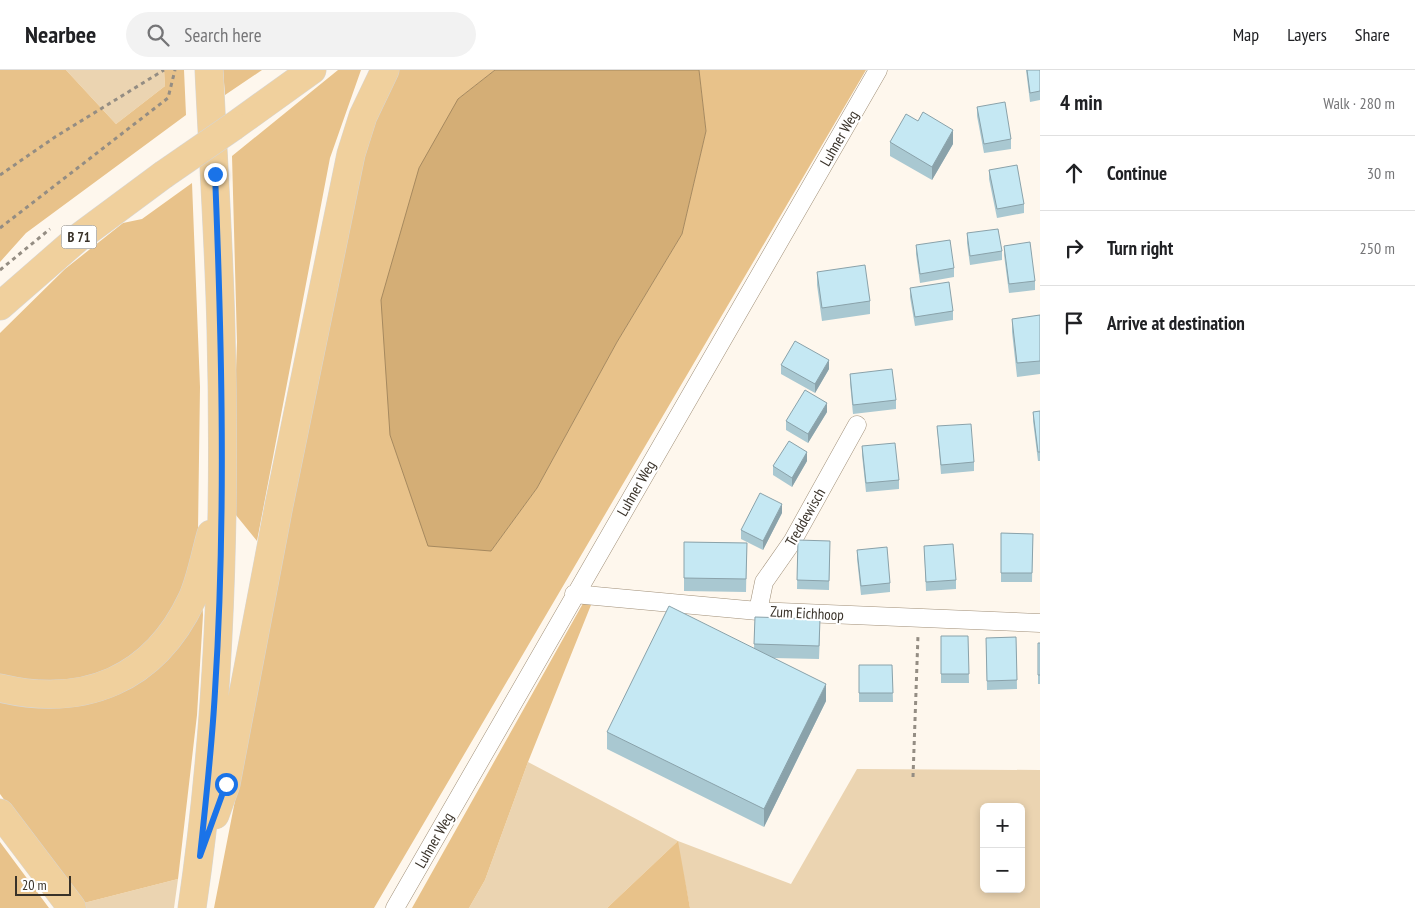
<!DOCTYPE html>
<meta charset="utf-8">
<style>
body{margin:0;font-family:"PT Sans Narrow",sans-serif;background:#f2f2f2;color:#202124}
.controls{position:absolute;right:15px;bottom:15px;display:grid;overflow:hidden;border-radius:8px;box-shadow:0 2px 8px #0003}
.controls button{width:45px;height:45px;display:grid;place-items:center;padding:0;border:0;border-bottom:1px solid #e0e0e0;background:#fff;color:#202124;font:25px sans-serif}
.scale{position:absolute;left:15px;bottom:12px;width:56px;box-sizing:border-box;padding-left:5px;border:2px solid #393229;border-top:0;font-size:14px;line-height:18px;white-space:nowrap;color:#393229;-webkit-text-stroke:4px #fff;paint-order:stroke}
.stop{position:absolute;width:15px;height:15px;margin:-11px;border:4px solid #1a73e8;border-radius:50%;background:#fff}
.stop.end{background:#1a73e8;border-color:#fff;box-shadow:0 1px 5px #0008}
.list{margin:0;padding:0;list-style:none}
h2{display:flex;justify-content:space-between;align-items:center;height:65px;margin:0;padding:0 20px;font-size:21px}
h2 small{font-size:16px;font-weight:400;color:#757577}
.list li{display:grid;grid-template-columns:32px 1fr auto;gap:15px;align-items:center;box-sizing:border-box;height:75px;padding:0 20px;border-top:1px solid #e0e0e0}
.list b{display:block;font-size:19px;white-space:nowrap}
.list em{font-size:16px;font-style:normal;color:#757577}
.icon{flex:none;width:28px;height:28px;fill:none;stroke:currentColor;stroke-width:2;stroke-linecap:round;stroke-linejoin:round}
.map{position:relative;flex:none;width:1040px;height:838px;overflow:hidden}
header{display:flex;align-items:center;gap:30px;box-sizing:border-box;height:70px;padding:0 25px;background:#fff;border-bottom:1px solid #e0e0e0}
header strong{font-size:24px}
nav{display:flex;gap:28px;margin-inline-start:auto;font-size:18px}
.search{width:350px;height:45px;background:#f2f2f2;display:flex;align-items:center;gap:12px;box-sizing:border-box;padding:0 18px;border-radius:28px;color:#757577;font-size:19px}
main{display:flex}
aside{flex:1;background:#fff}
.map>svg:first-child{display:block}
.green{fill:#ebd4b1;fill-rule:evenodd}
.forest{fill:#e8c28a}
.water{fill:#d4ae76;stroke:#a6895f}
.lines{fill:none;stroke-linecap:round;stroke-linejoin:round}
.minor-casing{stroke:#a08f78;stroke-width:19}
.primary-casing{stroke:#d7d6d4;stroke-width:29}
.path{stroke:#948d83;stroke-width:3;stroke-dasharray:4 4;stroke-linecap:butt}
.minor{stroke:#fff;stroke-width:18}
.primary{stroke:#f0d09d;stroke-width:28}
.primary-bridge-casing{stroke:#d7d6d4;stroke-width:29;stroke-linecap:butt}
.primary-bridge{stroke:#f0d09d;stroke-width:28}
.wall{fill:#a9c8d1}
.shaded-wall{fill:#8aa2aa}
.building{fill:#c5e8f3;stroke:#8aa2aa}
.route{stroke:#1a73e8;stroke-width:6}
.labels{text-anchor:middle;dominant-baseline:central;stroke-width:4;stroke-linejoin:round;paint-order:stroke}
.shield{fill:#fff;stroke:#747069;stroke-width:1}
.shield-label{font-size:14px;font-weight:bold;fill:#393229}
.street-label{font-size:15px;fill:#393229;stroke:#fff}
</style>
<header>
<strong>Nearbee</strong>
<div class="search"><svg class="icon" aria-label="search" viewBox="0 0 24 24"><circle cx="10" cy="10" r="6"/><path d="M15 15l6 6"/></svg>Search here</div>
<nav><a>Map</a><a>Layers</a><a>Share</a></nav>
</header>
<main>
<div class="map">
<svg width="1040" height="838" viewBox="0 0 1040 838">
<rect width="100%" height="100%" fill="#fef7ed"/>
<!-- green -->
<path class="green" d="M66 0H164L165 16 116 54Z
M528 692 678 771 791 814 857 699 1040 700V838H690L677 772 607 838H469L485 810ZM984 737H1021V819H984Z
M178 809 174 838H82L80 834Z"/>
<!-- forest -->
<path class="forest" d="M0 0H66L116 54 165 16 164 0H184L186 45 26 163 0 192Z
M223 0H262L225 25Z
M338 0H361L330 88 257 471 231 439 237 272 232 86Z
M398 0H495L458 29 491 481 537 418 617 272 682 164 706 61 699 0H866L374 838H214L356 112 374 50Z
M192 113 200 317 198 460 203 545 197 645 178 809 80 834 0 724V263L65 199 123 153 142 149Z
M586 528 593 530 528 692 485 810 469 838H412Z
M678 771 690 838H607Z
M0 772 49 838H0Z"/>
<!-- water -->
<path class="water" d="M495 0H699L706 61 682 164 617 272 537 418 491 481 428 476 390 365 381 230 419 98 458 29Z"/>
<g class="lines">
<!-- minor casing -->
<g class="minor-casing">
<path id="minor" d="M574 524 758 541 1040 553
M758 541 764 512 792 472 857 355
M395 838 878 0"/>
</g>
<!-- primary casing -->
<g class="primary-casing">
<path id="primary" d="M234 56 312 0
M0 236 78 168 163 105
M0 618C84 638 154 610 192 529 201 509 205 485 211 464
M0 743 72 838
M215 745 226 714 279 435 351 84 363 46 385 0
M192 838C220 648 226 454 221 261 219 174 213 87 209 0"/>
</g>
<!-- path -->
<path class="path" d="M0 105 55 67 164 0
M0 158 168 28 175 0
M0 200 50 159
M913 707 918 565"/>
<!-- minor -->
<use href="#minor" class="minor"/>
<!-- primary -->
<use href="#primary" class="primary"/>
<!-- primary-bridge casing -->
<g class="primary-bridge-casing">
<path id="primary-bridge" d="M163 105 234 56"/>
</g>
<!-- primary-bridge -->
<use href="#primary-bridge" class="primary-bridge"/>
</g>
<!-- wall -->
<path class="wall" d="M1026 0H1040V30L1030 32Z
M977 37 1011 69V79L984 83 977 46Z
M890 72 953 74 932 110 890 86Z
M989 100 1024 134V143L997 148 989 109Z
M967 163 1002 181V190L970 195 967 173Z
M916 175 954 198V207L920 213 916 184Z
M1004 176 1035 211V220L1009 223 1004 185Z
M817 202 870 231V244L822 251 817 215Z
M910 218 953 241V250L915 256 910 227Z
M1040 245V304L1017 307 1012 262V249Z
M781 295 829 299 815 323 781 304Z
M850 304 896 330V339L853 344 850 313Z
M1040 341V391H1038L1033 351V342Z
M827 342 808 373 786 360V351Z
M937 356 974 392V401L941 404Z
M862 376 899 410V419L866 422 862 385Z
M807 391 792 417 773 405V396Z
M782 443 763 480 741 469V460Z
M1001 463 1033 464 1032 512H1001Z
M798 470 830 480 829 520 797 519Z
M684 472 747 473 746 522 684 521Z
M924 476 956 510V519L926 521Z
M857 480 890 513V522L861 525 857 489Z
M755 547 820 563 819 589 773 588 826 631 764 757 607 679V662L754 578Z
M941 566H968L969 613H941Z
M1016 567 1017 619 987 620 986 568Z
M1038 573H1040V614H1038Z
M859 595H892L893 632H859Z"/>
<!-- shaded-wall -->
<path class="shaded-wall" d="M953 60V74L932 110V97Z
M829 290V299L815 323V314Z
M827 333V342L808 373V364Z
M807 382V391L792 417V408Z
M782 434V443L763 480V471Z
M826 614V631L764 757V739Z"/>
<!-- building -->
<path class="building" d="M1027 0H1040V21L1030 23Z
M1005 32 1011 69 984 74 977 37Z
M923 42 953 60 932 97 890 72 906 44 918 51Z
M1017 95 1024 134 997 139 989 100Z
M998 159 1002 181 970 186 967 163Z
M950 170 954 198 920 204 916 175Z
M1030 172 1035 211 1009 214 1004 176Z
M865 195 870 231 822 238 817 202Z
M949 212 953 241 915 247 910 218Z
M1040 245V291L1017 293 1012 249Z
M795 271 829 290 815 314 781 295Z
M892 299 896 330 853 335 850 304Z
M805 320 827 333 808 364 786 351Z
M1040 341V382H1038L1033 342Z
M971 354 974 392 941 395 937 356Z
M789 371 807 382 792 408 773 396Z
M895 373 899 410 866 413 862 376Z
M760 423 782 434 763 471 741 460Z
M1001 463 1033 464 1032 503H1001Z
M798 470 830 471 829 511 797 510Z
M684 472 747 473 746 509 684 508Z
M953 474 956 510 926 512 924 476Z
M887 477 890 513 861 516 857 480Z
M669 536 826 614 764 739 607 662Z
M755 547 820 549 819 576 754 574Z
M941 566H968L969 604H941Z
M1016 567 1017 610 987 611 986 568Z
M1038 573H1040V605H1038Z
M859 595H892L893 623H859Z"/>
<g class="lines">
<!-- route -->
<path class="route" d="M215 104C222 276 226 448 215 621 212 676 206 731 200 786L226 714"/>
</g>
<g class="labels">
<!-- shield labels -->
<rect class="shield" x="61.5" y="155.5" width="35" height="23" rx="4"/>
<g class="shield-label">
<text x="79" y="167">B 71</text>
</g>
<!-- street labels -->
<g class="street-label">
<text transform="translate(839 68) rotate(-60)">Luhner Weg</text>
<text transform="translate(636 418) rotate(-60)">Luhner Weg</text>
<text transform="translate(805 447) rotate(-60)">Treddewisch</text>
<text transform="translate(807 543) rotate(3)">Zum Eichhoop</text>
<text transform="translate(434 770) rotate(-60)">Luhner Weg</text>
</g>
</g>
</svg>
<div class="controls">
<button>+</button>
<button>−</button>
</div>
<div class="scale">20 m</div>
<div class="stop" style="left:226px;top:714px"></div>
<div class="stop end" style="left:215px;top:104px"></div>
</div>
<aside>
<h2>4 min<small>Walk · 280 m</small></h2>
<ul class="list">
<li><svg class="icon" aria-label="ahead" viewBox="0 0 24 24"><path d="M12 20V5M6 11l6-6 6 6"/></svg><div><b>Continue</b></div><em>30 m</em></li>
<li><svg class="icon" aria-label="right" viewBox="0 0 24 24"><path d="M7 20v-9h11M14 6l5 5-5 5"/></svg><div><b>Turn right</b></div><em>250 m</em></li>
<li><svg class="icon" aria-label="arrive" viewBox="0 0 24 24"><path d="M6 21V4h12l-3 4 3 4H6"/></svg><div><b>Arrive at destination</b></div></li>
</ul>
</aside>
</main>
